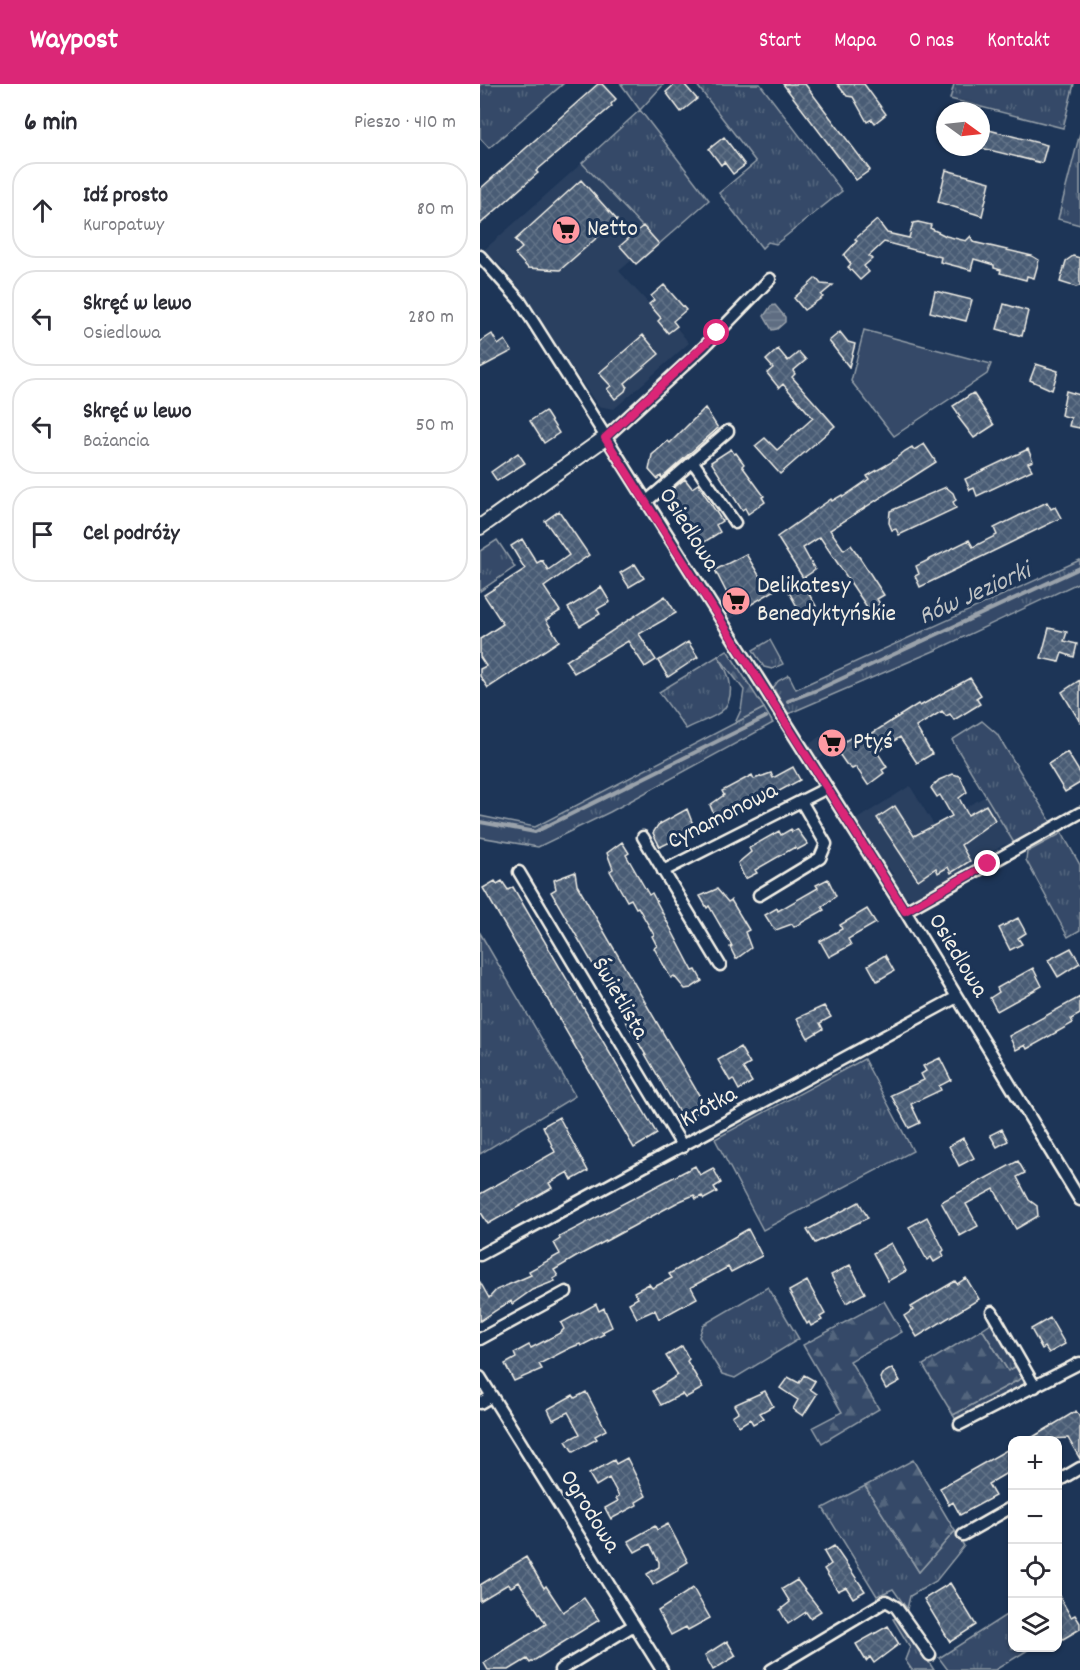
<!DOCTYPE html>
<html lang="pl">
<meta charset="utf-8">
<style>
body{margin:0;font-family:Dekko,sans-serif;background:#f7f7f7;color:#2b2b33}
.controls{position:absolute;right:18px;bottom:18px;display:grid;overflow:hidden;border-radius:12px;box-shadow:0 2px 4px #0004}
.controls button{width:54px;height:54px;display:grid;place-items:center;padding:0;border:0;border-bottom:2px solid #e1e1e2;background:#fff;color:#2b2b33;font:30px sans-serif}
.compass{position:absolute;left:456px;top:18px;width:54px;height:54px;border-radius:50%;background:#fff;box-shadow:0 2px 4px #0004;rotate:105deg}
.stop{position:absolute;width:18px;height:18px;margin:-14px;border:4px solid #db2777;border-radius:50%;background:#fff}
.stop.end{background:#db2777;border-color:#fff;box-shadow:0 2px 6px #0008}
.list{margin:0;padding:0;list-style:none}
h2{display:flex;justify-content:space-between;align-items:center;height:78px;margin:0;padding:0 24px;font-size:26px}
h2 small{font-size:20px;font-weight:400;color:#7c7c81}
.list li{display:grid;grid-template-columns:39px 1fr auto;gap:18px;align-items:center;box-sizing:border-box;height:96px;margin:0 12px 12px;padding:0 12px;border:2px solid #e1e1e2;border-radius:24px}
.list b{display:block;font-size:22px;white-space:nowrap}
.list p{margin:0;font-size:20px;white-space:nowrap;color:#7c7c81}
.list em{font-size:20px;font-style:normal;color:#7c7c81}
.icon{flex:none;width:33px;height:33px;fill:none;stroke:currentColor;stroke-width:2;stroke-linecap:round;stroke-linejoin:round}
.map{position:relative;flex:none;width:600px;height:1586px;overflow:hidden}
header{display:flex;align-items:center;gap:36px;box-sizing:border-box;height:84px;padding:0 30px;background:#db2777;color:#fff}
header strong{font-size:28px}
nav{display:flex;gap:33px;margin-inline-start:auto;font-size:21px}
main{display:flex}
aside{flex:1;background:#fff}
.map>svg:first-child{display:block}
.built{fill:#2a4060}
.grass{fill:url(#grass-tufts);stroke:#949ea8;stroke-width:1.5}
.forest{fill:url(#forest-firs);stroke:#949ea8;stroke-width:1.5}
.green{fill:#354a67;stroke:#949ea8;stroke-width:1.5}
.water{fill:url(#water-rules);stroke:#9aa2ab;stroke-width:1.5}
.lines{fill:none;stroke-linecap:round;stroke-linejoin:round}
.stream{stroke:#9aa2ab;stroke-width:4}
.building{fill:url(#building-cross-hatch);stroke:#f4f1e8;stroke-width:1.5}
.minor-casing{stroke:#f4f1e8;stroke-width:15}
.tertiary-casing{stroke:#f4f1e8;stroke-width:18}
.minor{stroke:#1d3557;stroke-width:10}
.tertiary{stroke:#1d3557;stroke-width:14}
.route{stroke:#db2777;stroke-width:8}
.labels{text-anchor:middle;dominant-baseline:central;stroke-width:6;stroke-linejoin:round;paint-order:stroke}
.poi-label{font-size:24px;fill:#f4f1e8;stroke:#1d3557;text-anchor:start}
.street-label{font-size:24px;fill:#f4f1e8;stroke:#1d3557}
.water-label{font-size:26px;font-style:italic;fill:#c0c3c4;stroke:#1d3557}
</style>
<header>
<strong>Waypost</strong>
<nav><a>Start</a><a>Mapa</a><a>O nas</a><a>Kontakt</a></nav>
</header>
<main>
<aside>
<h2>6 min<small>Pieszo · 410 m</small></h2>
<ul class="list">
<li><svg class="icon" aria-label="ahead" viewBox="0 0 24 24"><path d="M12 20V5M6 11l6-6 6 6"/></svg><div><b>Idź prosto</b><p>Kuropatwy</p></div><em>80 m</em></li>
<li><svg class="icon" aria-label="left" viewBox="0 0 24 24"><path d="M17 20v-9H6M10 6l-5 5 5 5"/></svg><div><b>Skręć w lewo</b><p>Osiedlowa</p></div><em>280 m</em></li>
<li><svg class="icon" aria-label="left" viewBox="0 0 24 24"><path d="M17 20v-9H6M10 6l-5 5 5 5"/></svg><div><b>Skręć w lewo</b><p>Bażancia</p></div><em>50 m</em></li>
<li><svg class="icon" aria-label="arrive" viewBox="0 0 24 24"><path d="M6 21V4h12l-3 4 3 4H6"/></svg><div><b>Cel podróży</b></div></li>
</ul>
</aside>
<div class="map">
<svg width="600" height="1586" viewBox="0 0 600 1586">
<defs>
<pattern id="grass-tufts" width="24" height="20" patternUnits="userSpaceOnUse" patternTransform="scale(1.5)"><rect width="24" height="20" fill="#354a67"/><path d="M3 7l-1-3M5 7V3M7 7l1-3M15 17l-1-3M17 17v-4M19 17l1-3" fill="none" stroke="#53657d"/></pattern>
<pattern id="forest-firs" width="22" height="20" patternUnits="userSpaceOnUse" patternTransform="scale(1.5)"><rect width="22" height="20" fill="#354a67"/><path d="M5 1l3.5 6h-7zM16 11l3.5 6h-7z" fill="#53657d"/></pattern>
<pattern id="water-rules" width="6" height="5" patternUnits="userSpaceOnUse" patternTransform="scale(1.5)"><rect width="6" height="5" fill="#5e6d82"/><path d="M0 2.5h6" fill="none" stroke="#768294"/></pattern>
<pattern id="building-cross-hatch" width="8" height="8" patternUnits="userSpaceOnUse" patternTransform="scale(1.5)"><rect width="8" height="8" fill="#485b74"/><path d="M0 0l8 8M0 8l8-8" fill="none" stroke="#637388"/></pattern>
</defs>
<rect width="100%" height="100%" fill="#1d3557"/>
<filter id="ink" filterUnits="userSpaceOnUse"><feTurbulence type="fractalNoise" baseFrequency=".0167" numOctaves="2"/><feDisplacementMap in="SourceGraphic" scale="12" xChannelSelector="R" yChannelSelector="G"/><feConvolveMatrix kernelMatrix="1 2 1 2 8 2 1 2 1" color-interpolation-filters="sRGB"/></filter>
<g filter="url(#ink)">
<!-- built -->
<path class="built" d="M102 79 163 142 140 162 152 176 139 187 169 220 174 216 209 259 134 325 118 322 24 185 4 166Z
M256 504 267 523 247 538 234 517Z
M349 646 352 652 356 649 363 659 337 676 328 661Z
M430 702 454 741 506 712 534 759 523 761 512 768 510 772 433 814 421 811 410 794 413 790 407 782 403 783 374 737Z"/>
<!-- grass -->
<path class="grass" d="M0 0H83L9 64 0 54Z
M141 0H184L160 26 229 116 179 160 102 79 160 26Z
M216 0H280L362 107 296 160 288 158 282 164 239 109 276 78Z
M474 0H594L583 44 470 15Z
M600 49V141L578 135Z
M17 456 35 483 0 507V467Z
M600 476V498L456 566 308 630 293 604 298 597 309 591 316 605Z
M290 556 303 580 292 585 284 583 273 566Z
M238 572C248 586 257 608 244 625 236 634 216 639 206 645L179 608Z
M284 624 293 639 130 728 58 763 0 753V732L55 743Z
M502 637 517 650 571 738 534 759 472 656Z
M582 749 600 781V846L588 853 546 776 547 768Z
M0 849 95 1012 0 1070Z
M384 975 433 1067 283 1146 235 1055Z
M288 1203 319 1255 255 1294 242 1290 219 1253 223 1241Z
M511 1239 537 1282 528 1287 502 1245Z
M544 1293V1302L481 1335 476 1336 473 1331Z
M385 1402 439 1488 475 1447 484 1462 456 1497 430 1512 427 1525 413 1505 397 1512 343 1424Z
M526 1531 532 1541V1564L548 1566 515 1586H468L459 1574Z
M418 1534 450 1580 454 1586H432L425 1576 430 1563 413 1535Z"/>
<!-- forest -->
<path class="forest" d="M247 566 284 624 255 639 261 626 264 606 238 572Z
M404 1217 422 1248 370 1277 399 1325 342 1359 333 1343 362 1328 323 1261Z
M502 1245 528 1287 537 1282 544 1293 473 1331 443 1281Z
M433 1376 475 1447 439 1488 385 1402Z"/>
<!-- green -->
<path class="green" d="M384 246 511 280 507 290 414 352 371 297Z"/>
<!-- water -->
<path class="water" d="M295 221 305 233V238L297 245 292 246 284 232 291 222Z"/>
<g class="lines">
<!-- stream -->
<path class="stream" d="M308 617 337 606 600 484
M0 738 55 748 286 633"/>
</g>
<!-- building -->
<path class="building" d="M118 0H122L136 15 131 20 132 22 56 87 58 89 0 140V105Z
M195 0H204L217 15 201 28 186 8Z
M303 0H325L390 86 376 96Z
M357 0H384L406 30 395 39 392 35 387 38 373 13 367 12Z
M501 44 567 61 562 79 501 64Z
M244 53 265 81 253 90 244 78 241 81 229 65Z
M466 86 510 98 502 132 458 118Z
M101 96 137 136 80 186 48 184 35 170 42 164 35 156Z
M397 136 407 149 429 154 433 139 438 138 451 141 450 144 466 152 486 157 491 152 493 158 552 172 559 176 554 194 547 192 546 196 520 189 521 186 514 184V181L494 175 491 186 460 178 461 173 404 158 389 172 392 175 384 182 389 188 380 196 368 183 371 180 364 171 377 157 375 155Z
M163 142 179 160 156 180 140 162Z
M593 172 600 174V202L596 203 580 198 586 177Z
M336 194 341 200 353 201 341 211 343 213 324 226 314 214Z
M184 201 206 226 193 237 197 242 188 249 178 237 181 234 169 220 174 216 171 212Z
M455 207 492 216 486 237 450 228Z
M524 220 548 227 542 252 517 245Z
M360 248 368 258 375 260 369 283 349 257Z
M12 250 18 261 25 256 32 267 0 284V258Z
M163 251 179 270 145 299 147 302 145 307 135 315 127 305 131 302 119 289Z
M298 265 308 277 319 268 326 276 313 287 315 290 312 293 355 342 300 390 275 362 285 354 297 366 333 334 303 300 299 304 287 289 293 284 286 276Z
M556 280 578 287 572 306 550 296Z
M586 307 600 311V344L589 342 591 334 581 331Z
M493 309 514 341 494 354 478 333 480 332 473 322Z
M225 324 238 344 182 394 181 392 177 395 169 386 172 371 188 357 190 359Z
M65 327 79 349 64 359 50 337Z
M444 360 456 378 350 446 364 466 371 461 378 471 404 511 397 515 400 520 389 526 340 453 323 464 335 486 323 494 297 453 351 415 352 417 362 411 363 413 389 395 387 392 410 379 425 367 432 363 434 366Z
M251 365 254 370 256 369 264 380 262 382 284 412 282 413 285 418 268 430 265 424 262 426 231 378Z
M548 365 553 377 548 379 552 386 497 412 494 404 490 406 485 395Z
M38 369 45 379 17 397 11 388Z
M205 395 212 404 218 400 242 437 236 441 240 448 223 459 219 452 216 454 192 416 195 414 190 407Z
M466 403 473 409 476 416 473 418 476 424 419 451 416 445 412 446 409 439 410 427Z
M567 418 571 425 575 423 581 434 440 503 435 492 439 490 436 482 489 456 493 463 517 451 514 444Z
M79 427 109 471 64 503 80 527 66 536 79 557 8 604 0 592V585L6 582 0 573V555L23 540 4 511 45 485 31 462 42 455 57 479 62 476 68 486 89 471 65 437Z
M266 470 283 498 288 495 295 506 257 529 235 486Z
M155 480 164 494 149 503 140 489Z
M323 500 336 522 321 530 309 508Z
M121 503 130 518 117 525 120 530 100 542 88 524Z
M185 512 196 529 159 550 176 576 165 583 148 557 94 589 86 577Z
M569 544 587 548 584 557 597 560 594 573 582 569 579 578 561 574Z
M208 558 218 573 188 593 178 577Z
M490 594 501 611 496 614 500 620 474 636 470 630 466 632 462 627 436 643 452 670 437 679 420 653 397 668 407 683 402 686 404 689 388 701 376 683 372 685 366 680 355 664 373 652 377 659 438 620 440 622Z
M600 596V638L582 608Z
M356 649 363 659 348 669 342 659Z
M587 668 600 689V699L585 708 568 680Z
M313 683 320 696 290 712 288 708 247 729 249 732 237 738 230 721 244 711 242 707 272 691 274 695 291 689 293 694Z
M473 690 480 692 487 708 479 714 488 731 506 721 515 736 481 761 490 777 471 789 468 783 458 789 456 784 438 796 397 734 415 722 434 752 472 732 460 711 457 713 451 704 459 696Z
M207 725 215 746 180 763 173 749 178 741Z
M311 745 312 748 317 745 328 760 317 766 315 763 275 786 277 789 265 795 258 779 271 768 269 764 299 747 301 751Z
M142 758 149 769 146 771 169 811 172 809 213 887 216 886 222 897 211 904 205 905 194 892 191 894 174 864 177 862 172 852 174 851 158 823 156 824 151 815 147 817 130 787 133 785 127 769Z
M95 788 97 801 226 1023 204 1037 71 808 76 805 74 796Z
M348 795 356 812 342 823 344 826 314 843 312 840 296 846 292 842 285 831 297 824 298 827 338 804 336 801Z
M15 797 17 800 22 797 28 806 33 803 177 1050 154 1064 3 804Z
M237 805 248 818 251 816 269 846 265 848 271 864 256 875 250 863 252 862 229 822 227 824 220 812Z
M387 825 396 839 368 855 371 861 349 873 340 857 362 845 360 841Z
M538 834 546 849 538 854 542 860 530 866 519 844Z
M591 864 600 879 578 893 568 876Z
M405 871 414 887 397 897 388 881Z
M553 884 562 902 517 927 510 914 519 908 517 904Z
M600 913V930L591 935 593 939 547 965 545 961 536 966 529 952Z
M344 922 351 933 340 939 343 945 328 954 317 934Z
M260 963 270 980 263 984 272 998 259 1006 253 995 250 997 238 976Z
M460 974 471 996 459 1002 461 1006 431 1020 440 1039 429 1044 411 1011 444 996 441 990 446 987 443 982Z
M79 1033 108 1087 92 1096 88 1088 69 1099 72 1104 8 1140 0 1127V1110L75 1068 63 1042Z
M522 1045 528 1057 517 1063 510 1051Z
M483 1054 494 1074 479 1082 469 1062Z
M538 1077 545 1089 537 1093 549 1116 557 1122 558 1132 536 1145 514 1105 486 1120 498 1142 480 1152 461 1118Z
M215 1082 220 1091 233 1084 241 1099 234 1103 237 1108 224 1115 222 1112 216 1115 214 1111 200 1117 96 1173 74 1186 78 1192 73 1195 75 1197 52 1206 32 1220 31 1217 21 1223 0 1237V1198L9 1214 16 1206 51 1191 49 1187 80 1170 74 1159 80 1155 79 1153Z
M379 1118 388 1134 335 1159 327 1146Z
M447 1133 464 1166 462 1168 464 1172 454 1178 451 1173 447 1176 429 1143Z
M268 1145 282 1172 251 1188 248 1183 211 1203 217 1214 179 1235 175 1226 157 1234 149 1219 158 1214 154 1208 169 1200 172 1204 192 1194 189 1190Z
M411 1159 426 1187 408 1197 393 1169Z
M370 1181 385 1209 366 1219 351 1191Z
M486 1194 499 1215 437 1253 424 1232 433 1226 431 1223 475 1197 477 1200Z
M327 1197 345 1230 340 1233 342 1236 331 1242 329 1238 327 1240 309 1207Z
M116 1220 119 1227 124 1224 132 1243 122 1248 124 1250 101 1262 100 1260 90 1264 59 1280 62 1285 34 1297 25 1280 36 1274 34 1269 49 1261 51 1264 80 1249 84 1245 81 1239Z
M570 1234 585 1260 569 1269 565 1263 562 1265 551 1245Z
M202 1262 209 1275 207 1277 223 1304 205 1314 202 1310 181 1321 173 1307 198 1291 186 1272Z
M412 1284 420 1297 406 1305 400 1294 402 1290Z
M324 1291 335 1297 330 1305 337 1310 323 1332 313 1325 318 1316 300 1304 308 1293 319 1299Z
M285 1307 293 1322 280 1329 284 1334 273 1340 270 1335 259 1342 252 1332 258 1328 254 1321Z
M106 1308 126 1346 115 1352 117 1355 93 1368 86 1357 100 1350 88 1328 73 1336 68 1325 93 1311 95 1314Z
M596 1327 600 1334V1375L588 1354 548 1356Z
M532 1363V1386L508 1400 515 1412 480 1431 473 1418 469 1421 460 1404Z
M147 1374 166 1412 156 1418 157 1421 131 1435 125 1424 138 1417 136 1414 139 1412 129 1394 116 1402 109 1390 134 1376 136 1380Z
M188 1440 208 1478 198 1484 199 1486 173 1501 167 1490 179 1483V1478L170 1460 155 1468 148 1457 175 1442 177 1446Z
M354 1462 385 1507 373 1514 366 1503 358 1507 344 1485 351 1480 344 1468Z
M46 1473 64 1504 66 1502 83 1528 104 1514 119 1536 50 1579 47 1575 29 1586H8L4 1579 66 1540 39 1498 31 1503 28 1500 0 1517V1501Z
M317 1496 341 1527 330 1534 326 1528 308 1540 300 1526 310 1518 302 1505Z
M470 1499 496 1541 470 1558 444 1515Z
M213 1504 230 1534 208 1546 206 1543 191 1551 178 1527Z
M578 1510 591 1533 595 1531 600 1539V1545L578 1558Z
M408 1542 419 1560 394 1579 390 1573 386 1577 376 1560Z
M247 1557 256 1572 233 1586 225 1571Z"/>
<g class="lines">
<!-- minor casing -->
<g class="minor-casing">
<path id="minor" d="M0 172 40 217 425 827 600 1116
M125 354 224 263 290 195
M213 378 255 439
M166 418 248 347
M163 753 240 881
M183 787 347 704
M39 788 203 1063
M279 811 340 774 346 760 321 717
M425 827 600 729
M0 1171 477 913
M512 1228 555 1303
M0 1255 86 1208
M0 1293 182 1586
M0 1319 12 1312
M480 1340 600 1279
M578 1397 600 1384
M483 1451 532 1423
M80 1586 154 1541
M291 1586 406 1517 416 1523 450 1571"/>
</g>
<!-- tertiary casing -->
<g class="tertiary-casing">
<path id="tertiary" d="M0 443 125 354"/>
</g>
<!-- minor -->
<use href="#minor" class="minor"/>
<!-- tertiary -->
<use href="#tertiary" class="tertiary"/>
</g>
</g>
<g class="lines" filter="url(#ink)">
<!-- route -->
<path class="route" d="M237 249 125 354 425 827 508 780"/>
</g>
<!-- icons -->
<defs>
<g id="supermarket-disc" transform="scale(1.5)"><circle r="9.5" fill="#ff9aa2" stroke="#1d3557"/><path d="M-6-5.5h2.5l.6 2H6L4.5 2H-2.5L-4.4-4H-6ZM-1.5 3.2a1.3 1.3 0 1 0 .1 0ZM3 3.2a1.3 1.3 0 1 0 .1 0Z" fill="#111"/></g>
</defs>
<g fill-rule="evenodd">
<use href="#supermarket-disc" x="86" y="146"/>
<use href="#supermarket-disc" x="256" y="517"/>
<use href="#supermarket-disc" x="352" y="659"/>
</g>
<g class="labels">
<!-- poi labels -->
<g class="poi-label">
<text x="107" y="146">Netto</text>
<text x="277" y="503">Delikatesy<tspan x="277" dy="28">Benedyktyńskie</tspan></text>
<text x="373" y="659">Ptyś</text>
</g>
<!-- street labels -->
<g class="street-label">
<text transform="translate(208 446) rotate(58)">Osiedlowa</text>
<text transform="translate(243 733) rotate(-27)">Cynamonowa</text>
<text transform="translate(477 872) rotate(59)">Osiedlowa</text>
<text transform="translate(139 915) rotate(60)">Świetlista</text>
<text transform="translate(229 1024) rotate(-29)">Krótka</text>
<text transform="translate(109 1428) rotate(58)">Ogrodowa</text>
</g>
<!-- water labels -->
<g class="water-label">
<text transform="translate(495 511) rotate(-24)">Rów Jeziorki</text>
</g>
</g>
</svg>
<div class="controls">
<button>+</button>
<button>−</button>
<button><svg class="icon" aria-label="locate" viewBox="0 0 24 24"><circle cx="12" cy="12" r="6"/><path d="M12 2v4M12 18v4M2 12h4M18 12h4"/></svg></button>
<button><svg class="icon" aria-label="layers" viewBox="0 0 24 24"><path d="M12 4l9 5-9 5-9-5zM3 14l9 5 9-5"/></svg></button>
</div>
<svg class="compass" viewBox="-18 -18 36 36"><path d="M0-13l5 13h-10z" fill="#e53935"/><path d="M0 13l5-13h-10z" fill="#7c7c81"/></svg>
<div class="stop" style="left:237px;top:249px"></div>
<div class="stop end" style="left:508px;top:780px"></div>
</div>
</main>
